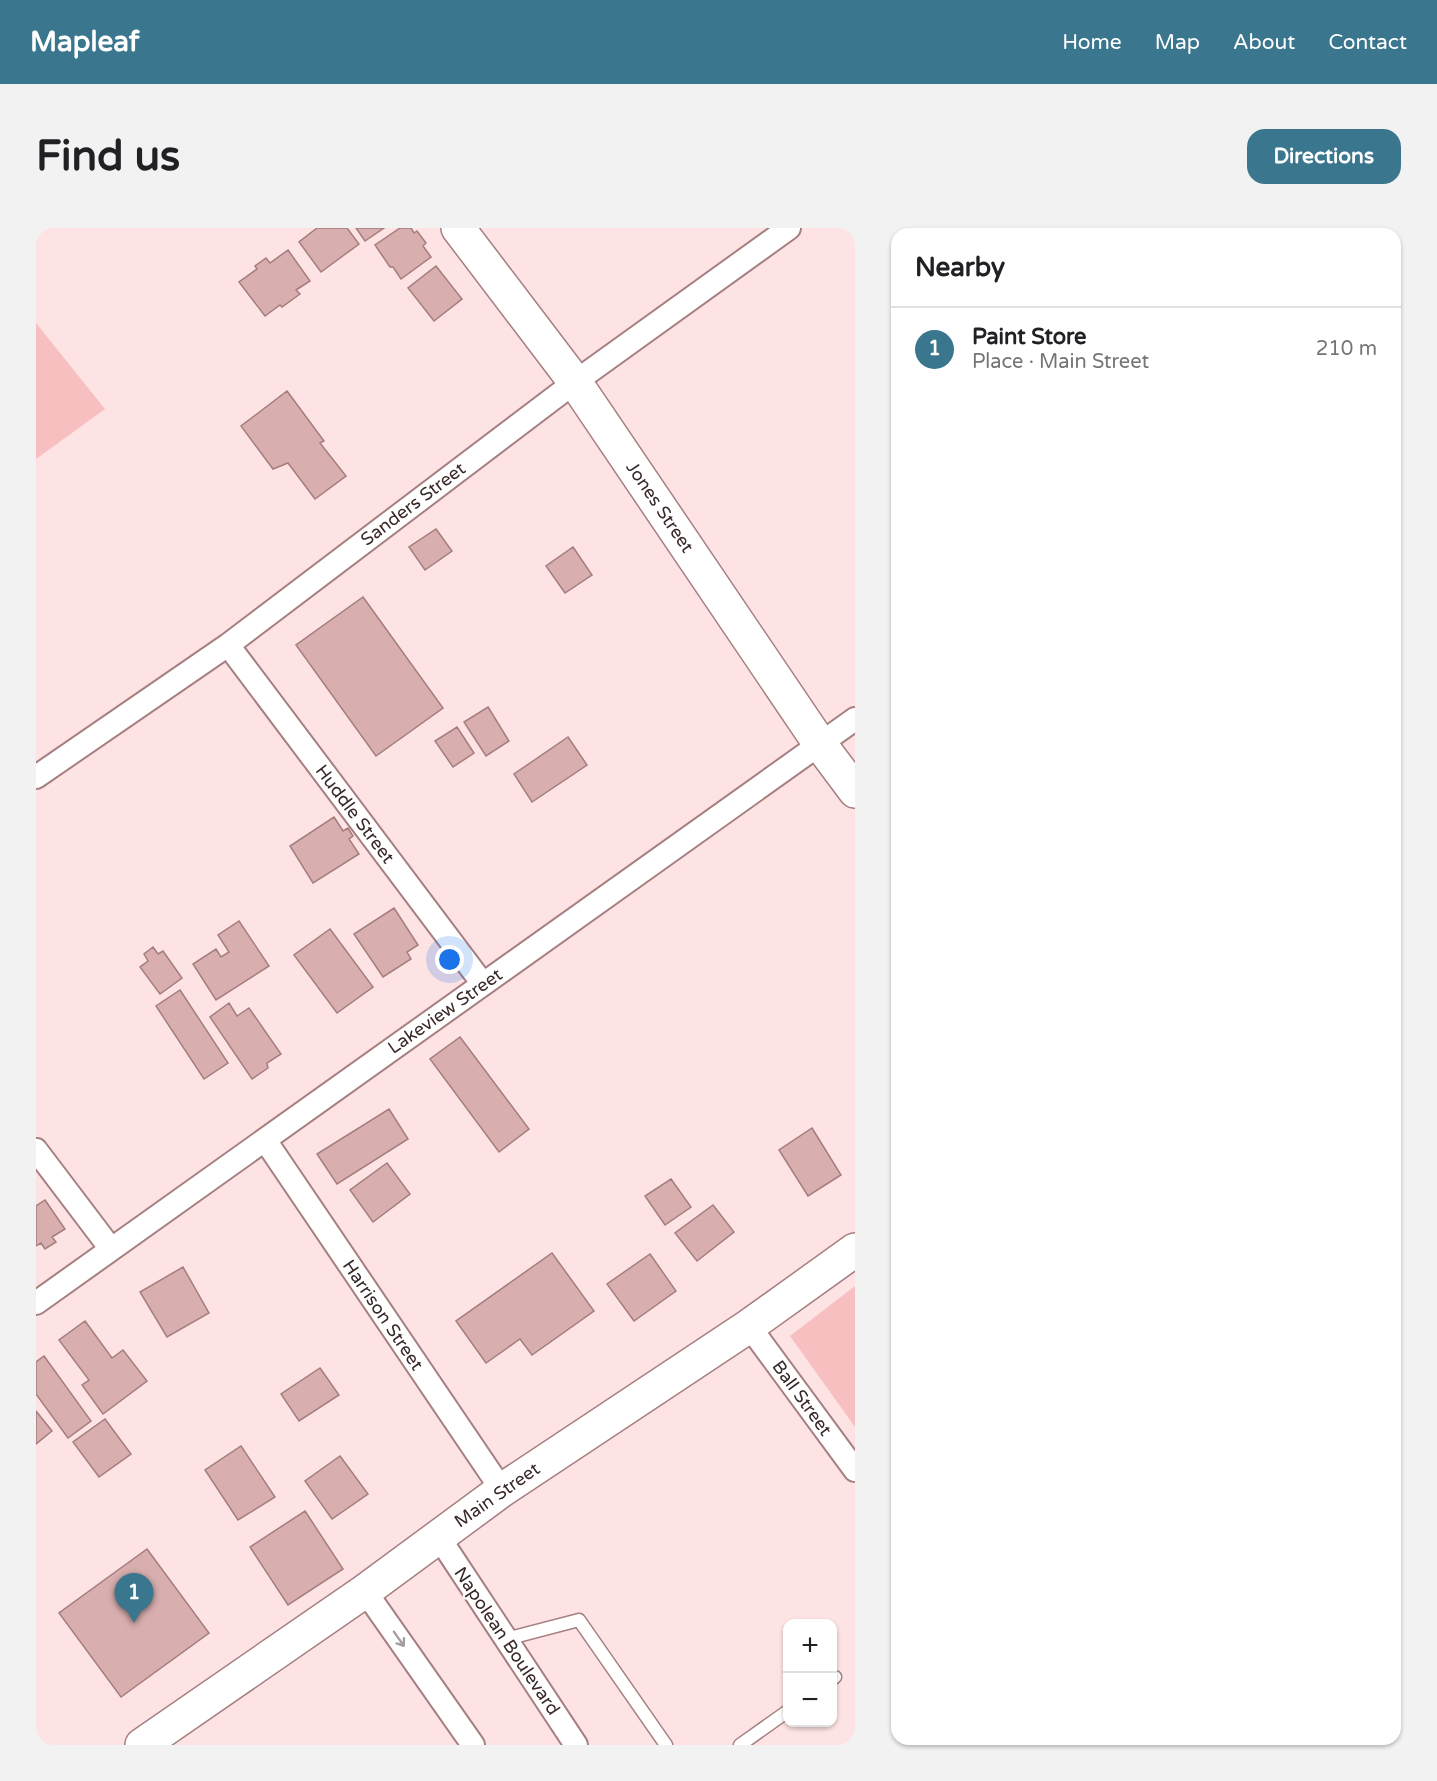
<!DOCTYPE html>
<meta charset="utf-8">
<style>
body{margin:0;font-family:"Varela Round",sans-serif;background:#f2f2f2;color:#202124}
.controls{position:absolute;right:18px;bottom:18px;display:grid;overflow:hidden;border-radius:12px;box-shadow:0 2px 4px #0004}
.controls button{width:54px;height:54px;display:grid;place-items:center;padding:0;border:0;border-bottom:2px solid #e0e0e0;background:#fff;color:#202124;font:30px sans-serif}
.you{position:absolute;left:414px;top:732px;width:21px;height:21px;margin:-15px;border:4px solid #fff;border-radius:50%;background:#1a73e8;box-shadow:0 0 0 9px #1a73e833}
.badge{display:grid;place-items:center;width:39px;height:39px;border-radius:50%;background:#3a768d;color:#fff;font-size:20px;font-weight:700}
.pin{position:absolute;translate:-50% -50px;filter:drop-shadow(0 2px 3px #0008)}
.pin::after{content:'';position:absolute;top:32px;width:21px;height:18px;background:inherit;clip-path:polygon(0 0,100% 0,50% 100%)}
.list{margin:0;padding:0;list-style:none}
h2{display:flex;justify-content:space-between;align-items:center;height:78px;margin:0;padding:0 24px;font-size:26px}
h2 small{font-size:20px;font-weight:400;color:#757577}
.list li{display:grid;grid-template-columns:39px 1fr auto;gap:18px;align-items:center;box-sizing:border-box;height:84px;padding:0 24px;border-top:2px solid #e0e0e0}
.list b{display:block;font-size:22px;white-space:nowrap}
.list p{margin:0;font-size:20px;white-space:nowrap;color:#757577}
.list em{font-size:20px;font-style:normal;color:#757577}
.map{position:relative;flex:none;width:819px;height:1517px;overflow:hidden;border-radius:18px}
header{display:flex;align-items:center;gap:36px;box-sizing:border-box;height:84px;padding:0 30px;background:#3a768d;color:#fff}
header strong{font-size:28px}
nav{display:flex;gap:33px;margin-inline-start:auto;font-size:21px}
.intro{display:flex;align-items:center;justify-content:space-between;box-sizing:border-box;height:144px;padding:0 36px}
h1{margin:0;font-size:42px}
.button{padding:15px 27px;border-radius:18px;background:#3a768d;color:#fff;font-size:21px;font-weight:700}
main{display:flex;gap:36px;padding:0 36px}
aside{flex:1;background:#fff;border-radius:18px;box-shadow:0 2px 4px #0004}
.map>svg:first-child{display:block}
.green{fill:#f8bfc1}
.building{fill:#d8aeaf;stroke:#a47d7e;stroke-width:1.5}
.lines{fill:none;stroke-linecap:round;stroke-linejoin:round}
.lane-casing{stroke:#a67f81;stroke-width:15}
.street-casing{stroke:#a67f81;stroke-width:26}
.secondary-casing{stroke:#a67f81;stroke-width:36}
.lane{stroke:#fff;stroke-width:12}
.street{stroke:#fff;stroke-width:22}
.secondary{stroke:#fff;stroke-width:33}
.oneway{stroke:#a59e9e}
.labels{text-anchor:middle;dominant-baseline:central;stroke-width:4.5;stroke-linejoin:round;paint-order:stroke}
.street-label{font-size:18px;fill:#382828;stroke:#fff}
</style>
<header>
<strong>Mapleaf</strong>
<nav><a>Home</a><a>Map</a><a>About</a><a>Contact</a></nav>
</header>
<div class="intro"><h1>Find us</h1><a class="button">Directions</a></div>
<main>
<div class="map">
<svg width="819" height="1517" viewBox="0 0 819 1517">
<rect width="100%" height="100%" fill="#fde3e3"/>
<!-- green -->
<path class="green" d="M0 95 69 181 0 231Z
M819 1058V1199L754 1108Z"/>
<!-- building -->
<path class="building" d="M281 0H311L323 16 285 44 263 14Z
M320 0H348L329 13Z
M364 0H375L378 5 381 3 390 15 387 18 395 29 365 51 357 39H354L339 17Z
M252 22 274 53 260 62 264 66 246 79 244 77 229 88 203 54 221 41 219 38 230 30 234 35Z
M400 38 426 71 398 93 372 60Z
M251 163 288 213 284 215 310 248 279 271 252 235 237 241 205 198Z
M400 301 416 323 389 342 373 319Z
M537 319 556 347 529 365 510 338Z
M327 369 407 480 340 528 260 417Z
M452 479 473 513 450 528 428 494Z
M421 499 438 525 417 539 399 513Z
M532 509 551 537 496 574 478 546Z
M298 589 307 603 312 600 317 608 313 611 323 626 277 655 254 618Z
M358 680 382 717 371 724 375 731 347 749 318 706Z
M203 693 233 738 180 772 157 736 180 721 185 729 193 724 182 707Z
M294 701 337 759 301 785 258 727Z
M117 719 122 726 127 723 146 750 124 766 104 739 112 733 108 726Z
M144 762 192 835 168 851 120 778Z
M193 775 201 788 213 780 245 826 231 835 232 840 216 851 174 789Z
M424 809 493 901 463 924 394 831Z
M353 881 372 911 301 956 281 926Z
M776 900 805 947 772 968 743 922Z
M351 935 374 966 337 994 314 962Z
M635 951 655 979 629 997 609 968Z
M9 972 29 1001 16 1009 20 1014 9 1021 5 1015 0 1018V978Z
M677 977 698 1004 661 1033 639 1005Z
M516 1025 558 1083 496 1127 484 1111 450 1135 420 1093Z
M614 1026 640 1063 598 1093 571 1056Z
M147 1039 173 1085 131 1109 104 1064Z
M49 1093 76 1130 87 1122 111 1153 67 1186 46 1157 53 1152 23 1112Z
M8 1128 55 1193 32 1210 0 1166V1134Z
M284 1140 303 1167 263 1193 245 1166Z
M0 1183 16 1203 0 1216Z
M69 1191 95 1226 63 1249 37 1214Z
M205 1218 239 1269 202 1292 169 1242Z
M304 1228 332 1266 296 1291 269 1253Z
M269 1283 307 1341 252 1377 214 1319Z
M111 1321 173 1405 85 1469 23 1385Z"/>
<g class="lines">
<!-- lane casing -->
<g class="lane-casing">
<path id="lane" d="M470 1411 543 1392 630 1517
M796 1451 799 1449
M704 1517 752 1483"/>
</g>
<!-- street casing -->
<g class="street-casing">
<path id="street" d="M192 417 447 756
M0 549 192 417 539 154 753 0
M229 912 466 1262
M0 922 75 1021
M0 1075 819 491
M713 1098 819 1242
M402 1308 540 1517
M329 1363 437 1517"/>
</g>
<!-- secondary casing -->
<g class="secondary-casing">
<path id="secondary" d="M422 0 539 154 784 516 819 563
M106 1517 329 1363 466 1262 713 1098 819 1022"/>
</g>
<!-- lane -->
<use href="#lane" class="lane"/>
<!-- street -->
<use href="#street" class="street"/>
<!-- secondary -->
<use href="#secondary" class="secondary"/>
</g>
<!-- one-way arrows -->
<defs><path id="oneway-shaft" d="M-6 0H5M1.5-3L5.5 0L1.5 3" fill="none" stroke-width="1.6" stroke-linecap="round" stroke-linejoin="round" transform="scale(1.5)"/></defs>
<use class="oneway" href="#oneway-shaft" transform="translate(363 1411) rotate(55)"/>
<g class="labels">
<!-- street labels -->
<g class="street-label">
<text transform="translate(377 276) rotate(-37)">Sanders Street</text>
<text transform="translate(624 279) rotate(56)">Jones Street</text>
<text transform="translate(319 586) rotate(53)">Huddle Street</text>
<text transform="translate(409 783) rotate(-35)">Lakeview Street</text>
<text transform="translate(347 1087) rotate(56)">Harrison Street</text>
<text transform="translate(766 1170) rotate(54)">Ball Street</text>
<text transform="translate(461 1267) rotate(-35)">Main Street</text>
<text transform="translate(471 1413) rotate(56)">Napolean Boulevard</text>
</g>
</g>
</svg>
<div class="controls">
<button>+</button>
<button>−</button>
</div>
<div class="you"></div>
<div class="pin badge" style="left:98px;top:1395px">1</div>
</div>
<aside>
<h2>Nearby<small></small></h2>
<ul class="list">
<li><span class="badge">1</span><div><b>Paint Store</b><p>Place · Main Street</p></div><em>210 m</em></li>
</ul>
</aside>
</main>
